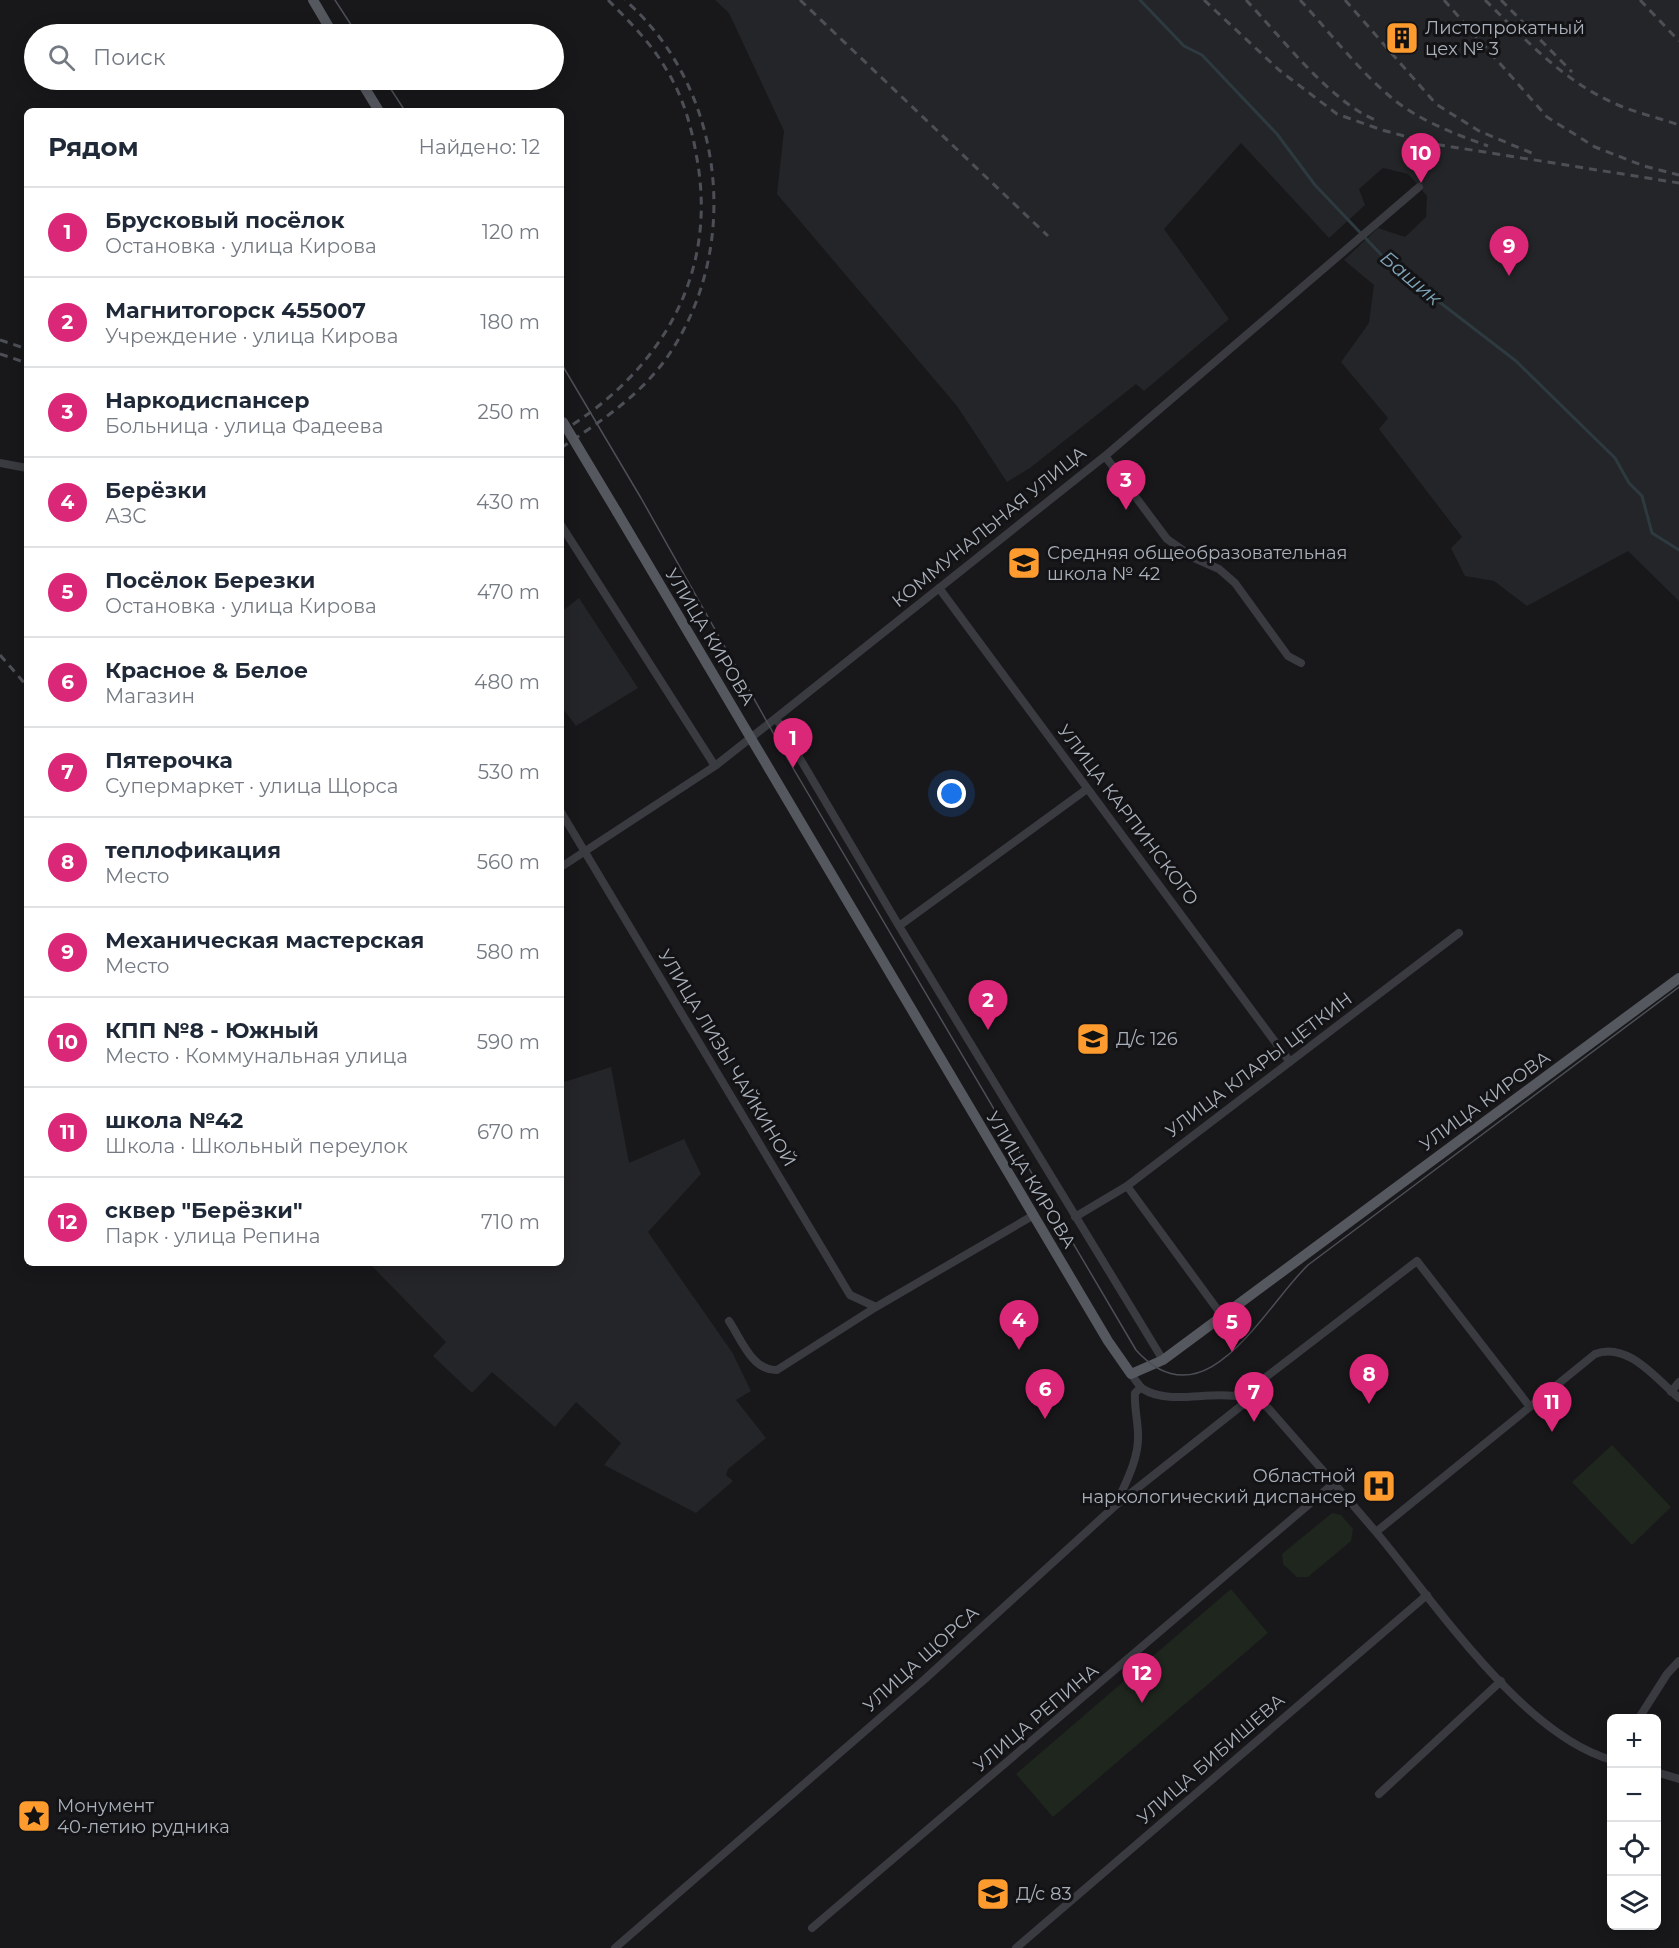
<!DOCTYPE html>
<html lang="ru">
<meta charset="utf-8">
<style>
body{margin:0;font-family:Montserrat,sans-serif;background:#f2f2f3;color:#1f2937}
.controls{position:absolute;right:18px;bottom:18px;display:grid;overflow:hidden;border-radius:9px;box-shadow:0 3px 15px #0003}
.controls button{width:54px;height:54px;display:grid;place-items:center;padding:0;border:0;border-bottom:2px solid #e0e1e3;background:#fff;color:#1f2937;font:30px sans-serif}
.you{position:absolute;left:952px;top:794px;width:21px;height:21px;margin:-15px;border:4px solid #fff;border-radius:50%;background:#1a73e8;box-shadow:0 0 0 9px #1a73e833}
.badge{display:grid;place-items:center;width:39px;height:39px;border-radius:50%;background:#db2777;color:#fff;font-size:20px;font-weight:700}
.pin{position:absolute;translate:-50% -50px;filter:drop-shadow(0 2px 3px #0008)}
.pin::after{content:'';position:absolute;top:32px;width:21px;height:18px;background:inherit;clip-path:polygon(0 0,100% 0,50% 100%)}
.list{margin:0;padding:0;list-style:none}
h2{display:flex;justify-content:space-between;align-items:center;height:78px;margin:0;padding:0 24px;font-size:26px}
h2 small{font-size:20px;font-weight:400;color:#747a83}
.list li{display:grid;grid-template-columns:39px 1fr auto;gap:18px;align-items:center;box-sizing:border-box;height:90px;padding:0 24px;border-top:2px solid #e0e1e3}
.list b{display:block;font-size:22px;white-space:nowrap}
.list p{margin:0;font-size:20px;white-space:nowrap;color:#747a83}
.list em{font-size:20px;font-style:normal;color:#747a83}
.icon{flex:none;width:33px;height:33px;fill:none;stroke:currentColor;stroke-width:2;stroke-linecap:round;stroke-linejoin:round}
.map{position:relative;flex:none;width:1679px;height:1948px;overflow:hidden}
.search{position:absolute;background:#fff;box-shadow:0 3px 15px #0003;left:24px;top:24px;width:540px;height:66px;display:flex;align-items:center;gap:15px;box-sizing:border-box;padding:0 21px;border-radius:33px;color:#747a83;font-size:22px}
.panel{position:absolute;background:#fff;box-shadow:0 3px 15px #0003;left:24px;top:108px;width:540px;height:1158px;border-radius:9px}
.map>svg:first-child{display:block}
.built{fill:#242528}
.green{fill:#1e261e}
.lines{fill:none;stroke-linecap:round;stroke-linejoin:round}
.stream{stroke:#2d3a40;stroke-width:3}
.minor{stroke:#393b40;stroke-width:8}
.major{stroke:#55585f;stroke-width:10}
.tram{stroke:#4c4f55;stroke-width:1.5}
.rail{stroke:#4c4f55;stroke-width:3;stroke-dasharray:8 6;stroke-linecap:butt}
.major-bridge{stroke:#55585f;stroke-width:10}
.labels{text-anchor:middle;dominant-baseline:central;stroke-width:6;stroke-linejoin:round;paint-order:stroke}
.poi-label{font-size:18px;fill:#aab1bb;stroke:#131316;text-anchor:start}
.street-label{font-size:18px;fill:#aab1bb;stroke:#131316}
.water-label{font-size:20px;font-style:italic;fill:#7fa5b8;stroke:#131316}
</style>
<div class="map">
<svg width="1679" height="1948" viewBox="0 0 1679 1948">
<rect width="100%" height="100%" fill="#18181b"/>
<!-- built -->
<path class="built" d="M715 0H1679V601L1628 551 1527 606 1494 581 1465 576 1451 548 1462 537 1379 429 1388 418 1341 362 1369 323 1374 285 1344 260 1378 228 1405 237 1426 217 1427 196 1412 178 1408 174 1383 168 1359 189 1365 205 1329 238 1241 143 1164 229 1229 319 1144 391 1136 384 1030 468 1007 482 957 406 777 194 784 131 729 13Z
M579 598 638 688 576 726 561 706V612Z
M611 1067 629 1163 684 1139 701 1174 648 1232 732 1352 751 1391 736 1400 766 1438 728 1469 726 1475 733 1481 696 1513 604 1465 621 1443 576 1402 555 1427 492 1372 472 1393 433 1356 446 1342 369 1263H561V1083Z"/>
<!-- green -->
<path class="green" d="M1612 1445 1671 1507 1632 1545 1572 1482Z
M1332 1513 1341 1515 1353 1529 1351 1541 1308 1577H1297L1283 1564 1282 1554Z
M1231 1589 1268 1633 1053 1817 1016 1774Z"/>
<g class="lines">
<!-- stream -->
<path class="stream" d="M1140 0 1184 46 1202 55 1277 134 1315 185 1390 264 1516 361 1615 458 1629 483 1642 496 1652 533 1679 550"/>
<!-- minor -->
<path class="minor" d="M1105 456 1167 539 1194 558 1219 569 1235 583 1288 656 1301 663
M0 463 27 468
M561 525 715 766
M939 588 1290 1062
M776 718 899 926 1163 1360
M561 812 850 1295 876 1307
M561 867 715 766 776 718 1105 456 1419 187
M899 926 1087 789
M1127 1186 1223 1317
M1075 1217 1127 1186 1459 933
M729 1321C741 1339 752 1371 777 1370L876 1307 1034 1215
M1131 1374C1135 1379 1138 1385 1143 1389 1177 1410 1228 1380 1268 1408 1304 1449 1340 1490 1376 1532 1434 1601 1522 1735 1612 1760
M1671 1392 1679 1382
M1237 1394 1261 1381 1417 1261 1530 1407
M1117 1502C1126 1482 1139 1458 1138 1435 1138 1421 1134 1407 1135 1393L1141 1387
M1376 1532 1595 1354C1628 1341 1657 1380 1679 1398
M1639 1718 1667 1674 1679 1661
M1656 1772 1679 1779
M1379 1794 1501 1681
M812 1928 1334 1483
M615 1948 925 1679 1116 1505 1251 1398
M1016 1948 1427 1595"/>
<!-- major -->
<path class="major" d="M313 0 333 34
M360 80 379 111
M617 512 1108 1341 1131 1374 1163 1360 1679 978"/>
<!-- tram -->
<path class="tram" d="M335 0 357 34
M385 80 405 111
M561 363 641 498 793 768 1136 1350C1205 1427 1264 1307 1308 1265L1679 987"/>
<!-- rail -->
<path class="rail" d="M800 0 1048 236
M1204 0 1279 70 1337 114 1382 130 1434 144 1679 183
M1246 0C1281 37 1332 104 1378 121
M1300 0C1328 30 1355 66 1386 93 1415 119 1452 133 1488 146
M1345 0 1436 104 1479 131 1534 154
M1444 0 1547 117 1595 147 1644 166 1679 175
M1485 0C1526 40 1564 82 1618 105 1637 113 1659 118 1679 125
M1501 0 1572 72
M1640 0 1679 41
M0 340 27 349
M0 354 27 363
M561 432C660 372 718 276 697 159 692 128 683 96 666 69 651 43 629 21 608 0
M561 448C601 421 643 394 670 353 743 243 723 86 625 0
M0 655 27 686"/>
<!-- major-bridge -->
<path class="major-bridge" d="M563 422 617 512"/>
</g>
<!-- icons -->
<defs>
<g id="building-square" transform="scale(1.725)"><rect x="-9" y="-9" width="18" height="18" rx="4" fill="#fd9b2e" stroke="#131316"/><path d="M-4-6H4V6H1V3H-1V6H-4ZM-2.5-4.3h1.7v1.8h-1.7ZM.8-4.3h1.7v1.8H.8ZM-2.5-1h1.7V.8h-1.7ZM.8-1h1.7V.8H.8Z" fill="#111"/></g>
<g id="school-square" transform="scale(1.725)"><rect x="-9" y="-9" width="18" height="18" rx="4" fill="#fd9b2e" stroke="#131316"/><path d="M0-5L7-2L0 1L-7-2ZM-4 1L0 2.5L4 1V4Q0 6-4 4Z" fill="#111"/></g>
<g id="hospital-square" transform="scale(1.725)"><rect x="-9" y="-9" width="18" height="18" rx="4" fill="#fd9b2e" stroke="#131316"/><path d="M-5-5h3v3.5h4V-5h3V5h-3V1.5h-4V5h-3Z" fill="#111"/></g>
<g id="sight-square" transform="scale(1.725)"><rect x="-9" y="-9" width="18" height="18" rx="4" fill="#fd9b2e" stroke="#131316"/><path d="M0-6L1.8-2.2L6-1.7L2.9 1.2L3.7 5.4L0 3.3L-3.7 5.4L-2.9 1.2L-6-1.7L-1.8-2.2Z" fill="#111"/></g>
</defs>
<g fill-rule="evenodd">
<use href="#building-square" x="1402" y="38"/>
<use href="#school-square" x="1024" y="563"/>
<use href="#school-square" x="1093" y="1039"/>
<use href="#hospital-square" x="1379" y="1486"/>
<use href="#sight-square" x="34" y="1816"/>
<use href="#school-square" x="993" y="1894"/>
</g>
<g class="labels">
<!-- poi labels -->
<g class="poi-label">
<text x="1425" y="28">Листопрокатный<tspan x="1425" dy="21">цех № 3</tspan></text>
<text x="1047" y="553">Средняя общеобразовательная<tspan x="1047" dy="21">школа № 42</tspan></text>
<text x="1116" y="1039">Д/с 126</text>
<text x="1356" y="1476" text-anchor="end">Областной<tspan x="1356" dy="21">наркологический диспансер</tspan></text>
<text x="57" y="1806">Монумент<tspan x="57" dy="21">40-летию рудника</tspan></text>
<text x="1016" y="1894">Д/с 83</text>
</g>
<!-- street labels -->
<g class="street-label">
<text transform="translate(989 527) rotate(-39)">КОММУНАЛЬНАЯ УЛИЦА</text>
<text transform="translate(710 637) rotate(59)">УЛИЦА КИРОВА</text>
<text transform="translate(1128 815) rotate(53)">УЛИЦА КАРПИНСКОГО</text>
<text transform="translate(727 1058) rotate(59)">УЛИЦА ЛИЗЫ ЧАЙКИНОЙ</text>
<text transform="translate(1259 1065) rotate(-37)">УЛИЦА КЛАРЫ ЦЕТКИН</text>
<text transform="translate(1485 1101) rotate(-36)">УЛИЦА КИРОВА</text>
<text transform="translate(1031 1180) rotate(59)">УЛИЦА КИРОВА</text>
<text transform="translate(921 1659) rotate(-42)">УЛИЦА ЩОРСА</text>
<text transform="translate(1036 1718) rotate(-40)">УЛИЦА РЕПИНА</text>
<text transform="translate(1211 1759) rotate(-41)">УЛИЦА БИБИШЕВА</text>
</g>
<!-- water labels -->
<g class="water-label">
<text transform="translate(1411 278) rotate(40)">Башик</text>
</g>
</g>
</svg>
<div class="controls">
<button>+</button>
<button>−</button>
<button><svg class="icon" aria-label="locate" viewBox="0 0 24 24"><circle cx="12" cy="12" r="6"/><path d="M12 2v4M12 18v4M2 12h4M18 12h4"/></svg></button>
<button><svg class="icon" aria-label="layers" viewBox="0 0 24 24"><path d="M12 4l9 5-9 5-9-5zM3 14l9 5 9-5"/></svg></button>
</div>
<div class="you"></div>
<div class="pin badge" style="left:793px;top:768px">1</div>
<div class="pin badge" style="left:988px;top:1030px">2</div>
<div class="pin badge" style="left:1126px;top:510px">3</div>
<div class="pin badge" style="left:1019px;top:1350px">4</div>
<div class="pin badge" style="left:1232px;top:1352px">5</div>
<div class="pin badge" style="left:1045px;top:1419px">6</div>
<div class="pin badge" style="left:1254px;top:1422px">7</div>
<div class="pin badge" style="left:1369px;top:1404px">8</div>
<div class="pin badge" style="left:1509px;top:276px">9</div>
<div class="pin badge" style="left:1421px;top:183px">10</div>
<div class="pin badge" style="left:1552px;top:1432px">11</div>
<div class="pin badge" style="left:1142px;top:1703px">12</div>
<div class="search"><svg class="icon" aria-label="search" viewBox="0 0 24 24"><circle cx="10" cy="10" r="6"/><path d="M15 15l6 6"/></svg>Поиск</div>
<section class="panel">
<h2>Рядом<small>Найдено: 12</small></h2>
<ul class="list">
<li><span class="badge">1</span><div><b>Брусковый посёлок</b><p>Остановка · улица Кирова</p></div><em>120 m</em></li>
<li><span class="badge">2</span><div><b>Магнитогорск 455007</b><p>Учреждение · улица Кирова</p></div><em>180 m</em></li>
<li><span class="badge">3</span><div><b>Наркодиспансер</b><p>Больница · улица Фадеева</p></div><em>250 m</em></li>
<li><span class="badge">4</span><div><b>Берёзки</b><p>АЗС</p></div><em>430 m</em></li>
<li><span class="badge">5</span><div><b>Посёлок Березки</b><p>Остановка · улица Кирова</p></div><em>470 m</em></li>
<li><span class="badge">6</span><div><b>Красное &amp; Белое</b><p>Магазин</p></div><em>480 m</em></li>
<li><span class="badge">7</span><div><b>Пятерочка</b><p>Супермаркет · улица Щорса</p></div><em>530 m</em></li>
<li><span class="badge">8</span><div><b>теплофикация</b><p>Место</p></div><em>560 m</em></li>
<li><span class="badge">9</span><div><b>Механическая мастерская</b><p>Место</p></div><em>580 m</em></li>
<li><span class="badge">10</span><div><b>КПП №8 - Южный</b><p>Место · Коммунальная улица</p></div><em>590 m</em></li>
<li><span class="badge">11</span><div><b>школа №42</b><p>Школа · Школьный переулок</p></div><em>670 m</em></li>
<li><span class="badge">12</span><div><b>сквер &quot;Берёзки&quot;</b><p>Парк · улица Репина</p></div><em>710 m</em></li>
</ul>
</section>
</div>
